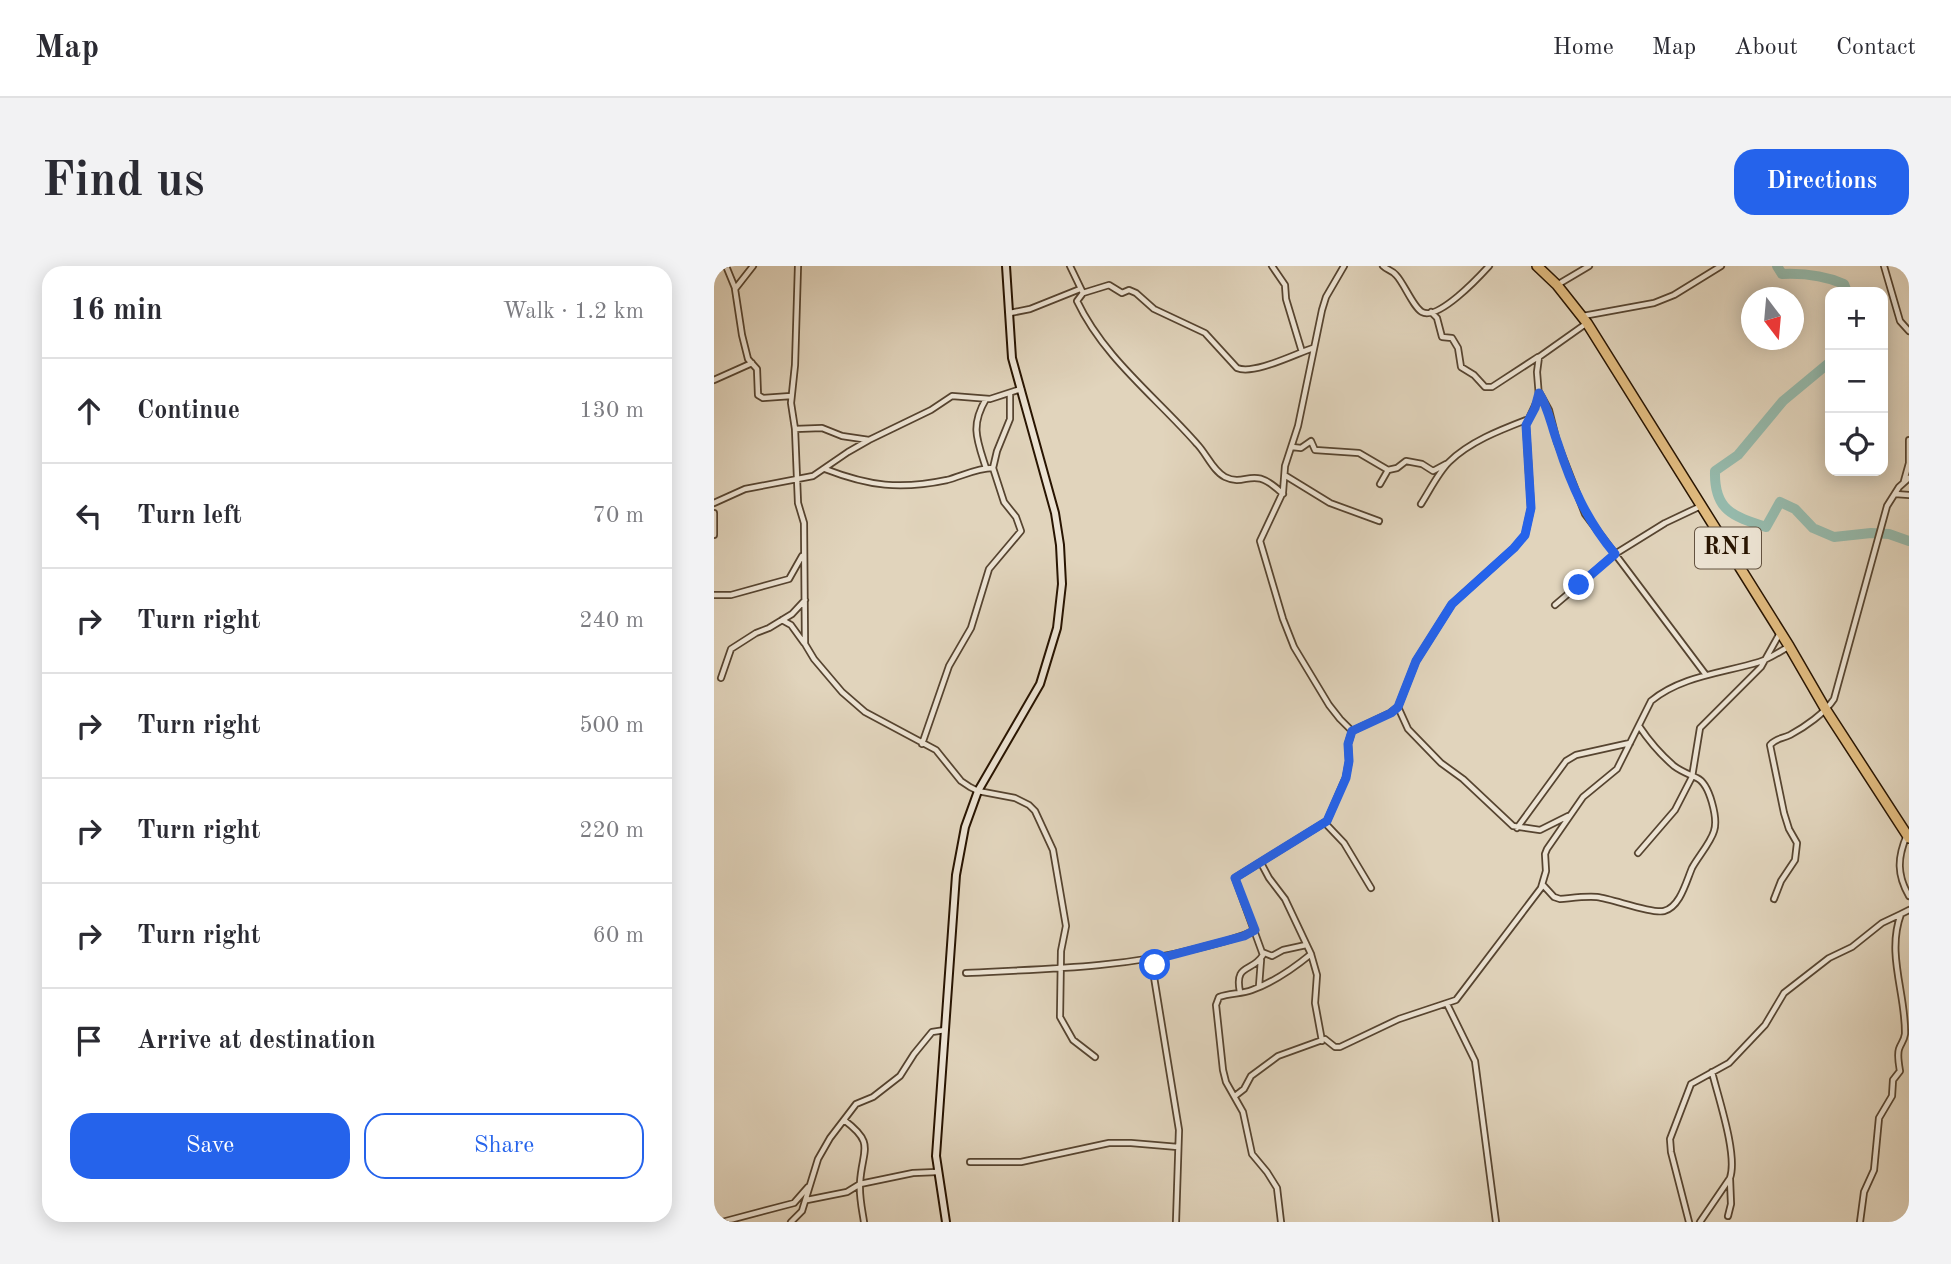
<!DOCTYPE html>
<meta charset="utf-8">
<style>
body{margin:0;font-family:"Old Standard TT",serif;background:#f2f2f3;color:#2b2b33}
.controls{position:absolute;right:21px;top:21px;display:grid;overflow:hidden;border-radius:14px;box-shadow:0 4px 18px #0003}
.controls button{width:63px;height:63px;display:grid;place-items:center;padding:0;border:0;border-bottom:2px solid #e1e1e2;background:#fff;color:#2b2b33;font:35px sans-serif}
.compass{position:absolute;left:1027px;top:21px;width:63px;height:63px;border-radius:50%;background:#fff;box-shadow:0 4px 18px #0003;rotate:164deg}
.stop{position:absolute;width:21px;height:21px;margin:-16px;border:5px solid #2563eb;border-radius:50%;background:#fff}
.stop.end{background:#2563eb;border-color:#fff;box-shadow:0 2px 7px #0008}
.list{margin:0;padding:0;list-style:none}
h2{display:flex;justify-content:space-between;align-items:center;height:91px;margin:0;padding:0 28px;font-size:30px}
h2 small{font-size:23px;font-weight:400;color:#7c7c81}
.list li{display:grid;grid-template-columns:46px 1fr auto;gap:21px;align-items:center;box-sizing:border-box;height:105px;padding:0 28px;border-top:2px solid #e1e1e2}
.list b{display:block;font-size:26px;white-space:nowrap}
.list em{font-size:23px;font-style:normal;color:#7c7c81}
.actions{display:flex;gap:14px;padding:21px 28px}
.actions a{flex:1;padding:16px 0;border:2px solid #2563eb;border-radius:21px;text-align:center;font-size:24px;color:#2563eb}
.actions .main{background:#2563eb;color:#fff}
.icon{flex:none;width:38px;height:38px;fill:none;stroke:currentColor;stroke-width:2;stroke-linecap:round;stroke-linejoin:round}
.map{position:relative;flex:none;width:1195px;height:956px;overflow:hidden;border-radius:21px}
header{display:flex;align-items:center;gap:42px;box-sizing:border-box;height:98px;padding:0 35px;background:#fff;border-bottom:2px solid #e1e1e2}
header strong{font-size:33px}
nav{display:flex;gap:38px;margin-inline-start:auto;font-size:24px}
.intro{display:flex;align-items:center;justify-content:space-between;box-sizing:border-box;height:168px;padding:0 42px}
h1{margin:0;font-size:49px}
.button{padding:18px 32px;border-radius:21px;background:#2563eb;color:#fff;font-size:24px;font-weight:700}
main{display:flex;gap:42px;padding:0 42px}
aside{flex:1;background:#fff;border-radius:21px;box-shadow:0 4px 18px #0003}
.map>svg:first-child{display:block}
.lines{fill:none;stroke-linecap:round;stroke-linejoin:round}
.river{stroke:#95b9ab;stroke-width:10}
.street-casing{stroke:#564430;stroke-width:8}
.secondary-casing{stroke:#281401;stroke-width:10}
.highway-casing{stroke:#281401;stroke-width:12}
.street{stroke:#ece3d3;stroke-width:4.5}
.secondary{stroke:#ece3d3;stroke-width:6}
.highway{stroke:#e0ba7e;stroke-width:9}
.route{stroke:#2563eb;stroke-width:9}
.labels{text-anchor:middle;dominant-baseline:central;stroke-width:7;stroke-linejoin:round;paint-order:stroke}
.shield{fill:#ece3d3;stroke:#635240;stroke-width:2}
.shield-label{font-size:24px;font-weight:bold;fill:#281401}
</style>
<header>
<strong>Map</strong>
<nav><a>Home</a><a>Map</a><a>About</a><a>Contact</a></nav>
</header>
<div class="intro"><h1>Find us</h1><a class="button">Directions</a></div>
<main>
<aside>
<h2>16 min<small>Walk · 1.2 km</small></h2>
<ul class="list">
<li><svg class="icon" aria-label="ahead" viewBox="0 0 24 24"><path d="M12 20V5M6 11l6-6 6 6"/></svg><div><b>Continue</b></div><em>130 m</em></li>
<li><svg class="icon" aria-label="left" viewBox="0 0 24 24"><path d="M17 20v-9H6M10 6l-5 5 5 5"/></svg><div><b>Turn left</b></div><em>70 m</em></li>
<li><svg class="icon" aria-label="right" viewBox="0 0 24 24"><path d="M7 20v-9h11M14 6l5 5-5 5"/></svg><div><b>Turn right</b></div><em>240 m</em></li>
<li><svg class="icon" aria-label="right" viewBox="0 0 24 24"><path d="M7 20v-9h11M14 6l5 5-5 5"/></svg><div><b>Turn right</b></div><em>500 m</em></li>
<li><svg class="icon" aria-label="right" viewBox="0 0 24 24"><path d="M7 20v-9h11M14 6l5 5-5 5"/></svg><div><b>Turn right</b></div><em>220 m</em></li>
<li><svg class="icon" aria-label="right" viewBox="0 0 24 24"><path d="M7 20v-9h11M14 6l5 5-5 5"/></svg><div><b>Turn right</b></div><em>60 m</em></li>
<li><svg class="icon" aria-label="arrive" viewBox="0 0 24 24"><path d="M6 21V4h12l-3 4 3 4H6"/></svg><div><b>Arrive at destination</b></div></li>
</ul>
<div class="actions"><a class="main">Save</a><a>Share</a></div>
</aside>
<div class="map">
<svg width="1195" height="956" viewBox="0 0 1195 956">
<rect width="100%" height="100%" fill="#e1d4bc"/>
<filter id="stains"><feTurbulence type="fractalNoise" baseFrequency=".00286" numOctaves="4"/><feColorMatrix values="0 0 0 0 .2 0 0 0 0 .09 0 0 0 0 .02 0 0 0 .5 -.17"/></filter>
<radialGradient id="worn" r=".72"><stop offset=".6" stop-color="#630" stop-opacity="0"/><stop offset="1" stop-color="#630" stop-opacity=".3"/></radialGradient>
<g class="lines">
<!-- river -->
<path class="river" d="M1063 0 1068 8C1090 7 1109 9 1130 18L1133 26
M1116 96 1069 135 1024 189 1001 205C1000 244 1018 250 1052 261L1066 236 1081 243 1099 262 1120 271 1157 267 1175 268 1195 275"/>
<!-- street casing -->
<g class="street-casing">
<path id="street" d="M12 0 21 22
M39 0 21 23 28 69 34 93 43 103 44 129 49 132 77 130
M84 0 81 99 77 137 81 163 84 237 90 257 91 378 100 393 128 426 151 446 222 484 247 515 256 521 264 525 301 532 315 539 321 545 339 584 352 660 347 685 346 751 359 774 381 791
M356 0 369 27 363 35C390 92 442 131 483 178 492 187 499 205 511 211 534 222 537 197 569 228
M558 0 571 19 572 33 588 86
M630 0 612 31 608 44 584 160 571 200 569 226 546 275 569 353 580 381 615 439 626 453 638 465
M669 0C673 4 678 4 682 9 690 17 699 41 708 46 724 55 765 11 775 0
M1170 0 1186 55 1195 65
M843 19 875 0
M369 27 395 19 408 27 415 24 422 27 440 43 491 67 523 102C540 109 581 88 599 82
M717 46 723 52 728 71 738 72 744 82 747 101 760 109 771 121H778L824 91
M296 47 316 43 366 23
M869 50 940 37 960 29 1007 0
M0 114 38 97
M825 126 835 144 843 176 871 248 992 409
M81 163 108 162 128 170 155 174 217 144 238 130 276 133 307 123
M578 181 587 182 597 175 601 184 645 187 674 204
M272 202C263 174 256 160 272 133
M111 203C155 220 186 224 233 214 248 210 263 202 279 202
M572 210 616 237 665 255
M1190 215 1195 197V174
M666 218 674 204 683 202 692 195 708 198 719 205 732 198
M1181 228 1195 229
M0 237 31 223 99 210 134 186 155 174
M707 238C716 224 724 207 735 196 755 176 786 164 812 154
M0 247V269
M0 329H17L75 313 88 290
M841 339 901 288 951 257 987 240
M68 354 77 359 90 377
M7 412 17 383 42 367 55 362 78 348 91 334
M684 441 694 463 727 497 749 513 799 560 826 564 854 550
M208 478 235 400 257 362 275 303 307 265 302 251 290 236 279 202 283 185 296 153V127
M611 557 630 577 657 622
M803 562 852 495 862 489 916 477
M1193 569C1183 592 1183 609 1195 630
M924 587 961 544 978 511 986 462 1047 401 1066 367
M547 597 555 612 571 633 597 688 603 709 601 737 608 775
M829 619 840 631 846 633C858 632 871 630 883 631 899 633 938 648 950 645 966 641 972 616 978 602 984 591 997 576 1000 565 1004 553 996 518 983 512 975 508 968 506 960 500 946 488 935 475 925 460
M1060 633 1067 615 1081 594 1083 577 1075 563 1070 547 1056 479C1062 472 1068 473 1076 469 1091 461 1111 447 1120 433L1173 240 1185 221 1195 212
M548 686 558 690 569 684 592 679
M443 693 440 711 465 864 462 956
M252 707C330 703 409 702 485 682 504 677 524 673 541 664
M545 720 547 694
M526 726C520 697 538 707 549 689L521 612 613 555 632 511 635 495 634 478 638 465 676 447 684 441 702 395 738 338 800 282 811 269 817 242 812 159 825 131 823 106 825 91 873 57
M733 738 761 795 782 956
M521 830 530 823 537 810 564 790 611 773 621 781H626L685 753 742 734 827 622 832 605 831 588 833 583 869 531 903 503 937 435C967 410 1009 407 1045 396 1055 393 1065 386 1074 381
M130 854C162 878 148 883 146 917 145 930 148 943 150 956
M256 896H307L395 877H417L464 881
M93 934 133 926 146 918 199 907 223 906
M1014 950 1017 938 1016 913
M8 956 80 937 94 921
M77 956 88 945 104 893 116 872 142 838 159 831 186 810 200 788 218 766 231 764
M567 956 563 922 553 906 538 888 529 846 512 816 509 804 502 739 505 731C516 727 528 728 538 724 560 716 580 702 597 688
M975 956 957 886 956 873 977 818 1015 797 1051 759 1070 727 1115 692 1138 681 1168 657 1187 648
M986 956 1016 912C1024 889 1004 831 998 806
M1146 956 1150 926 1160 904 1165 852 1178 830 1179 814 1186 805C1185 799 1183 789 1185 783 1187 777 1190 775 1191 768 1192 728 1172 688 1187 648L1195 644"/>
</g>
<!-- secondary casing -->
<g class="secondary-casing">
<path id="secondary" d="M232 956 222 890 242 609 251 561 264 525 326 418 343 362 348 318 346 279 341 247 298 92 292 0"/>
</g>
<!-- highway casing -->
<g class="highway-casing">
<path id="highway" d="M823 0 843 19 873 57 1075 380 1112 444 1195 572"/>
</g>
<!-- street -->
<use href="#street" class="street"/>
<!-- secondary -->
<use href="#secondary" class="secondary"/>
<!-- highway -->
<use href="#highway" class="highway"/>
</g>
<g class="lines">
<!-- route -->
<path class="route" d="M441 699 443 693 530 670 541 664 521 612 613 555 632 512 635 495 634 478 638 465 677 447 684 441 702 395 738 338 800 282 811 269 817 242 812 159 821 142 825 127C835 143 837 160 844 178 857 219 873 255 901 288L865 319"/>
</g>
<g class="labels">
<!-- shield labels -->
<rect class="shield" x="981" y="261.5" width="66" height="41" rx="5"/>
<g class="shield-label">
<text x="1014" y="282">RN1</text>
</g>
</g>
<rect width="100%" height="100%" filter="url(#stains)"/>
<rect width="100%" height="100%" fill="url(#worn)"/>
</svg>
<div class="controls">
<button>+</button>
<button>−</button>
<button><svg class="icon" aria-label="locate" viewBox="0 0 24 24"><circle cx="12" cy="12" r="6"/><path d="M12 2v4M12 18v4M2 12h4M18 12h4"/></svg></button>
</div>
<svg class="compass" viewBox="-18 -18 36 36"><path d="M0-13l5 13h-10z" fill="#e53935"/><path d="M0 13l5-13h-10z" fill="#7c7c81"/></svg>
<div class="stop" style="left:441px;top:699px"></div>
<div class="stop end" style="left:865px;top:319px"></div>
</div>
</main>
